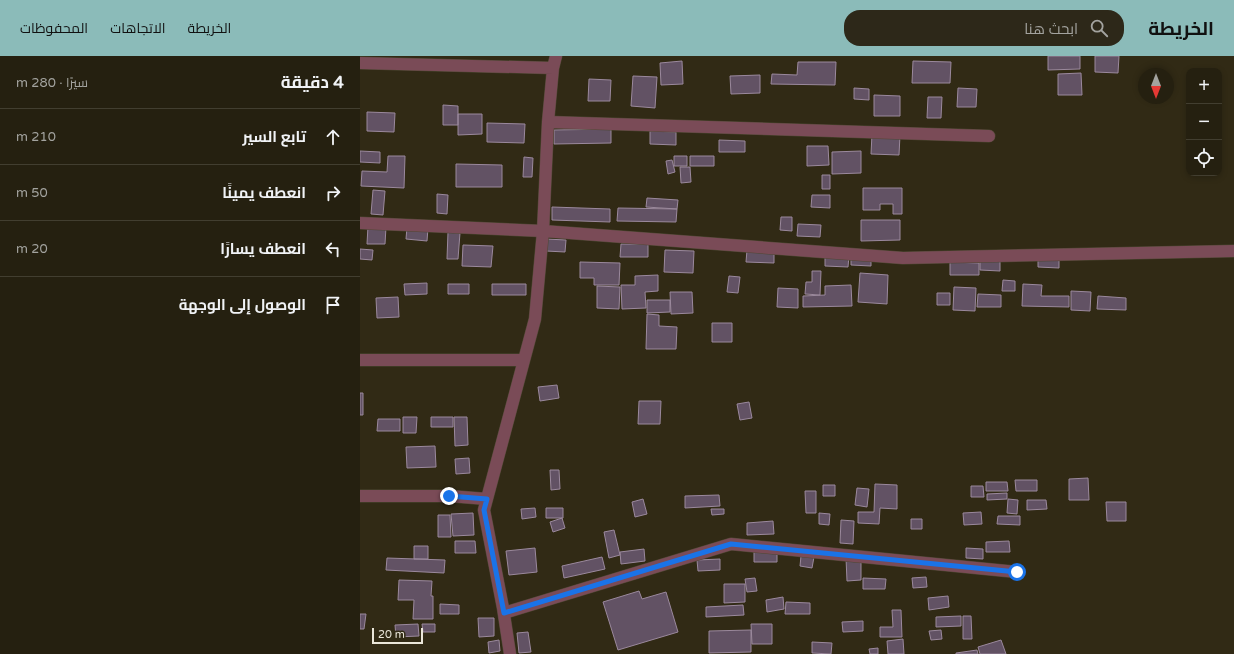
<!DOCTYPE html>
<html lang="ar">
<meta charset="utf-8">
<style>
body{margin:0;font-family:"Varela Round",Cairo,sans-serif;background:#2d2819;color:#f1f3f6;direction:rtl}
.controls{position:absolute;right:12px;top:12px;display:grid;overflow:hidden;border-radius:8px;box-shadow:0 2px 6px #0003}
.controls button{width:36px;height:36px;display:grid;place-items:center;padding:0;border:0;border-bottom:1px solid #423e30;background:#252010;color:#f1f3f6;font:20px sans-serif}
.compass{position:absolute;left:778px;top:12px;width:36px;height:36px;border-radius:50%;background:#252010;box-shadow:0 2px 6px #0003;rotate:180deg}
.scale{position:absolute;left:12px;bottom:10px;width:51px;box-sizing:border-box;padding-left:4px;border:2px solid #eae6d9;border-top:0;font-size:11px;line-height:14px;white-space:nowrap;color:#eae6d9;-webkit-text-stroke:3px #312a15;paint-order:stroke}
.stop{position:absolute;width:12px;height:12px;margin:-9px;border:3px solid #1a73e8;border-radius:50%;background:#fff}
.stop.end{background:#1a73e8;border-color:#fff;box-shadow:0 1px 4px #0008}
.list{margin:0;padding:0;list-style:none}
h2{display:flex;justify-content:space-between;align-items:center;height:52px;margin:0;padding:0 16px;font-size:17px}
h2 small{font-size:13px;font-weight:400;color:#a3a39f}
.list li{display:grid;grid-template-columns:26px 1fr auto;gap:12px;align-items:center;box-sizing:border-box;height:56px;padding:0 16px;border-top:1px solid #423e30}
.list b{display:block;font-size:15px;white-space:nowrap}
.list em{font-size:13px;font-style:normal;color:#a3a39f}
.icon{flex:none;width:22px;height:22px;fill:none;stroke:currentColor;stroke-width:2;stroke-linecap:round;stroke-linejoin:round}
.map{position:relative;flex:none;width:874px;height:598px;overflow:hidden;direction:ltr}
header{display:flex;align-items:center;gap:24px;box-sizing:border-box;height:56px;padding:0 20px;background:#8bbbb9;color:#111}
header strong{font-size:19px}
nav{display:flex;gap:22px;margin-inline-start:auto;font-size:14px}
.search{width:280px;height:36px;background:#2d2819;display:flex;align-items:center;gap:10px;box-sizing:border-box;padding:0 14px;border-radius:16px;color:#a3a39f;font-size:15px}
main{display:flex}
aside{flex:1;background:#252010}
.map>svg:first-child{display:block}
.building{fill:#625264;stroke:#9b899d}
.lines{fill:none;stroke-linecap:round;stroke-linejoin:round}
.minor-casing{stroke:#4f4834;stroke-width:13}
.minor{stroke:#7a4b57;stroke-width:12}
.route{stroke:#1a73e8;stroke-width:5}
</style>
<header>
<strong>الخريطة</strong>
<div class="search"><svg class="icon" aria-label="search" viewBox="0 0 24 24"><circle cx="10" cy="10" r="6"/><path d="M15 15l6 6"/></svg>ابحث هنا</div>
<nav><a>الخريطة</a><a>الاتجاهات</a><a>المحفوظات</a></nav>
</header>
<main>
<div class="map">
<svg width="874" height="598" viewBox="0 0 874 598">
<rect width="100%" height="100%" fill="#312a15"/>
<!-- building -->
<path class="building" d="M688 0H720V13L688 14Z
M735 0H759L758 17 735 16Z
M322 5 323 28 301 29 300 7Z
M553 5 591 6 590 27H552Z
M438 6H476L475 29 411 28 412 18 437 19Z
M721 17 722 39H698V18Z
M400 19V37L371 38 370 20Z
M273 20 297 21 295 52 271 50Z
M229 23 251 24 250 45H228Z
M494 32 509 33V44L494 43Z
M598 32 617 33 616 51H597Z
M514 39 540 40V60H514Z
M568 41H582L581 62H567Z
M83 49 98 50V69H83Z
M7 56 35 57 34 76 7 75Z
M98 58H122V78L98 79Z
M127 67 165 68 164 87 127 86Z
M251 73V87L194 88V74Z
M290 75 316 76V89L290 88Z
M512 78 540 79 539 99 511 98Z
M359 84 385 85V96H359Z
M447 90H468L469 109 447 110Z
M0 95 20 96V107L0 106Z
M501 95V117L472 118V96Z
M28 100H45L44 132 1 130 2 115 27 116Z
M314 100H327V110H314Z
M330 100H354V110H330Z
M164 101 173 102 172 121H163Z
M312 104 315 116 308 118 306 105Z
M96 108 142 109V131H96Z
M320 111H330L331 126 321 127Z
M462 119H470V133H462Z
M503 132H542V158H533V148H520V154H503Z
M13 134 25 135 23 159 11 158Z
M77 138 88 139 87 158 77 157Z
M452 139H470V152L451 151Z
M287 142 318 144 317 153 286 151Z
M192 151 250 153V166L192 164Z
M258 152 317 153 316 166 257 165Z
M421 161H432V175L420 174Z
M501 164H540V184L501 185Z
M438 168 461 169 460 181 437 180Z
M8 170 26 171 25 188H7Z
M47 171 68 172 67 185 46 183Z
M88 176 100 177 98 203H87Z
M186 183 206 184 205 196 186 195Z
M261 188H288V201H260Z
M103 189 133 190 131 211 102 210Z
M0 193 13 194 12 204 0 203Z
M305 194 334 195 333 217 304 216Z
M387 194 414 195V207L386 206Z
M465 200H489L488 211 465 210Z
M491 200H511V210L491 209Z
M620 203 640 204V215L620 214Z
M678 204H699V212L678 211Z
M220 206 260 207 259 229H234V222H220Z
M590 206 619 207V219H590Z
M452 215H461L460 239 445 238 446 226H452Z
M500 217 528 219 527 248 498 246Z
M298 219V235L285 236 286 252 262 253 261 229H275V220Z
M369 220 380 221 378 237 367 236Z
M643 224 655 225V235H642Z
M67 227V238L45 239 44 228Z
M88 228H109V238H88Z
M132 228H166V239H132Z
M663 228 682 229 681 240H709V251L662 250Z
M491 229 492 250 443 251V240L465 239V230Z
M237 230 260 231 259 253 237 252Z
M594 231 616 232 615 255 593 254Z
M418 232 438 233V252L417 251Z
M711 235 731 236 730 255 711 254Z
M310 236H332L333 257 311 258Z
M577 237H590V249H577Z
M618 238 641 239V251H617Z
M738 240 766 242V254L737 253Z
M38 241 39 261 17 262 16 242Z
M287 244H310V256L287 257Z
M287 258 299 259V270L317 271 316 293H286Z
M352 267H372V286H352Z
M197 329 199 342 180 345 178 331Z
M0 337H3V359H0Z
M279 345H301L300 368H278Z
M389 346 392 362 380 364 377 348Z
M43 361H57L56 377H43Z
M71 361H93V371H71Z
M94 361H107L108 389 95 390Z
M18 363H40V375H17Z
M75 390 76 411 47 412 46 391Z
M109 402 110 417 96 418 95 403Z
M190 414H199L200 433 191 434Z
M728 422 729 444H709V423Z
M655 424H677V435H656Z
M626 426H647L648 435H626Z
M515 428 537 429V453L520 452 519 468 498 467V456H514Z
M463 429H475V440H463Z
M611 430H623L624 441H611Z
M497 432 509 433 507 451 495 449Z
M445 435H456V457H446Z
M647 437V443L627 444V438Z
M359 439 360 450 325 452V440Z
M283 443 287 458 275 461 272 446Z
M648 443 658 444 657 458 647 457Z
M667 444H686L687 453 667 454Z
M746 446H766V465H747Z
M175 452 176 461 162 463 161 453Z
M186 452H203V462H186Z
M351 453H364V458L352 459Z
M621 456 622 468 604 469 603 457Z
M113 457 114 479 93 480 91 458Z
M459 457 470 458 469 469 459 468Z
M78 459H90L91 481H78Z
M638 460H660V469L637 468Z
M202 462 205 472 193 476 190 466Z
M551 463H562V473H551Z
M481 464 494 465 493 488 480 487Z
M413 465 414 478 387 479V467Z
M254 474 260 499 249 502 244 476Z
M95 485H115L116 497H95Z
M649 485 650 496H626V486Z
M54 490H68V503H54Z
M175 492 177 516 149 519 146 495Z
M606 492 623 493V503L606 502Z
M284 493 285 505 261 508 260 496Z
M394 495 417 496V506H394Z
M441 500 454 501 452 512 440 510Z
M242 501 245 513 204 522 202 510Z
M27 502 85 504 84 517 26 514Z
M486 502H501V524L487 525Z
M360 503V514L338 515 337 504Z
M566 521 567 531 553 532 552 522Z
M395 522 397 535 387 536 385 523Z
M503 522 526 523 525 533H503Z
M39 524 72 525 71 540H73V563H53L54 544H38Z
M364 528H385V546L364 547Z
M279 535 282 543 306 536 318 576 258 594 243 546Z
M588 540 589 551 569 554 568 542Z
M423 541 424 553 407 556 406 544Z
M426 546 450 547V558H425Z
M80 548 99 549V558H80Z
M383 549 384 559 346 561V551Z
M532 554H541L542 581H520V571H533Z
M0 558H6L4 573H0Z
M601 560V570L576 571V561Z
M603 560H611L612 583H603Z
M118 562H134V580L119 581Z
M503 565V575L483 576 482 566Z
M58 568 59 580 36 581 35 569Z
M62 568H75V576H63Z
M391 568H412V588H392Z
M391 574V596L349 597V575Z
M581 574 582 583 571 584 569 575Z
M168 576 171 596 159 597 157 577Z
M543 583 544 598H528L527 585Z
M139 584 140 595 129 597 128 586Z
M641 584 646 598H620L618 591Z
M452 586 472 587 471 598 452 597Z
M518 592V598H510L509 593Z
M617 594 618 598H596V597Z"/>
<g class="lines">
<!-- minor casing -->
<g class="minor-casing">
<path id="minor" d="M0 7 193 12
M188 66 629 80
M0 167 183 175 543 202 874 195
M0 304H164
M0 440H89L127 443
M144 557 371 488 657 516
M150 598 143 552 124 454 175 263 183 175 188 66 193 12 196 0"/>
</g>
<!-- minor -->
<use href="#minor" class="minor"/>
</g>
<g class="lines">
<!-- route -->
<path class="route" d="M89 440 127 443 124 454 144 557 371 488 657 516"/>
</g>
</svg>
<div class="controls">
<button>+</button>
<button>−</button>
<button><svg class="icon" aria-label="locate" viewBox="0 0 24 24"><circle cx="12" cy="12" r="6"/><path d="M12 2v4M12 18v4M2 12h4M18 12h4"/></svg></button>
</div>
<svg class="compass" viewBox="-18 -18 36 36"><path d="M0-13l5 13h-10z" fill="#e53935"/><path d="M0 13l5-13h-10z" fill="#a3a39f"/></svg>
<div class="scale">20 m</div>
<div class="stop" style="left:657px;top:516px"></div>
<div class="stop end" style="left:89px;top:440px"></div>
</div>
<aside>
<h2>4 دقيقة<small>سيرًا · 280 m</small></h2>
<ul class="list">
<li><svg class="icon" aria-label="ahead" viewBox="0 0 24 24"><path d="M12 20V5M6 11l6-6 6 6"/></svg><div><b>تابع السير</b></div><em>210 m</em></li>
<li><svg class="icon" aria-label="right" viewBox="0 0 24 24"><path d="M7 20v-9h11M14 6l5 5-5 5"/></svg><div><b>انعطف يمينًا</b></div><em>50 m</em></li>
<li><svg class="icon" aria-label="left" viewBox="0 0 24 24"><path d="M17 20v-9H6M10 6l-5 5 5 5"/></svg><div><b>انعطف يسارًا</b></div><em>20 m</em></li>
<li><svg class="icon" aria-label="arrive" viewBox="0 0 24 24"><path d="M6 21V4h12l-3 4 3 4H6"/></svg><div><b>الوصول إلى الوجهة</b></div></li>
</ul>
</aside>
</main>
